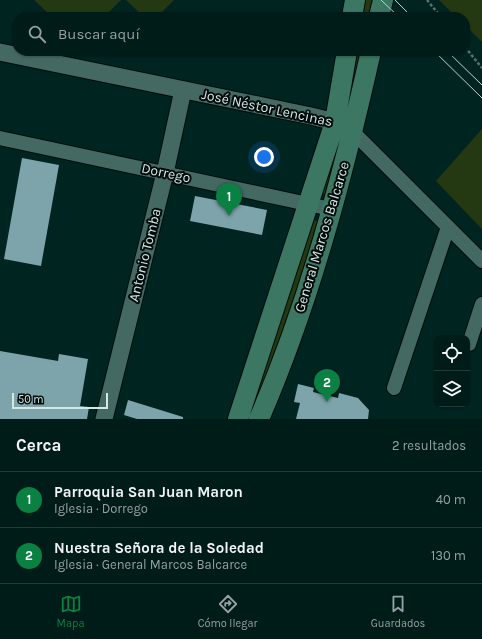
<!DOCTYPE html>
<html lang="es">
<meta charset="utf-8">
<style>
body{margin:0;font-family:Karla,sans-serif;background:#0a2522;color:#f1f3f6}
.controls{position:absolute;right:12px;bottom:12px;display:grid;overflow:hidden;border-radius:8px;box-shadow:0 1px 3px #0004}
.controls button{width:36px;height:36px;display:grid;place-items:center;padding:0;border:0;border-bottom:1px solid #223a38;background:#001c19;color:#f1f3f6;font:20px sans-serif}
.scale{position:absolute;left:12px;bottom:10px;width:96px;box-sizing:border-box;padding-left:4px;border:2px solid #d4e8e4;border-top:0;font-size:11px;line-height:14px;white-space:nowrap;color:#d4e8e4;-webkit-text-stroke:3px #010b0a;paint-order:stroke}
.you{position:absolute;left:264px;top:157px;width:14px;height:14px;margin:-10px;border:3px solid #fff;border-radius:50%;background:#1a73e8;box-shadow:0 0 0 6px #1a73e833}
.badge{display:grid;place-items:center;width:26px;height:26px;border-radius:50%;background:#0b8043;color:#fff;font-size:13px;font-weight:700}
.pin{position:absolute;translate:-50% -33px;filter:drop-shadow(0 1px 2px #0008)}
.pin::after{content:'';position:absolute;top:21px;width:14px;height:12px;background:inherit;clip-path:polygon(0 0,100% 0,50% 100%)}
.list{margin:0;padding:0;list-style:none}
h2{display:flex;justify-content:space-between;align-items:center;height:52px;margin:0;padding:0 16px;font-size:17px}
h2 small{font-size:13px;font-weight:400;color:#95a1a2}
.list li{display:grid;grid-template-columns:26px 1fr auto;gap:12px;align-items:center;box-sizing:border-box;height:56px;padding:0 16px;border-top:1px solid #223a38}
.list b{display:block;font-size:15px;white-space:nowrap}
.list p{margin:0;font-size:13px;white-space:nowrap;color:#95a1a2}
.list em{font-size:13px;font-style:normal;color:#95a1a2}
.icon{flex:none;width:22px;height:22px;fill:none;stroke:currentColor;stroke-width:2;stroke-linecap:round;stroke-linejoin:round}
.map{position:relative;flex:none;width:482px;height:419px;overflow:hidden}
.search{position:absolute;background:#001c19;box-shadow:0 1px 3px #0004;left:12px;right:12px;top:12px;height:44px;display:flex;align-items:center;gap:10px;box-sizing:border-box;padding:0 14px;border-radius:16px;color:#95a1a2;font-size:15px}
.sheet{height:164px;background:#001c19}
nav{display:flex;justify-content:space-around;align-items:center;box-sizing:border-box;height:56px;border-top:1px solid #223a38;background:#001c19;font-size:11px;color:#95a1a2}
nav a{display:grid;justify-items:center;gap:2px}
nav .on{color:#0b8043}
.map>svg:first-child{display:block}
.green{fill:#243911}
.building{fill:#7ea4ab}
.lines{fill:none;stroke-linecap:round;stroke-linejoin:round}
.minor-casing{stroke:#000c0a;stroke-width:16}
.tertiary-casing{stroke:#000c0a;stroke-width:19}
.secondary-casing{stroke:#000c0a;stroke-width:22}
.path{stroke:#54726e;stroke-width:2.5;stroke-dasharray:3 2;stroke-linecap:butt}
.minor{stroke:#446963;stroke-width:14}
.tertiary{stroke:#446963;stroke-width:17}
.secondary{stroke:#3b7763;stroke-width:20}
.tram{stroke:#bcd2ce;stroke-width:1}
.labels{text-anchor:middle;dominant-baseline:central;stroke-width:4;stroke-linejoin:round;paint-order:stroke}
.street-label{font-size:14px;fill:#d4e8e4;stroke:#010b0a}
</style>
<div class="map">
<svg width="482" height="419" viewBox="0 0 482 419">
<rect width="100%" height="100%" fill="#002521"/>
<!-- green -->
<path class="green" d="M34 0H121L104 17H52Z
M126 0H174L157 17H144Z
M361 0H374L371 17H358Z
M439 0H482V42L465 25V17H456Z
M352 51H363L347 111Z
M482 129V229L436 181Z
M335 145 342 147 328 195 320 193Z
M313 220 320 222 271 370 251 419H245Z"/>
<!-- building -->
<path class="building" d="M22 158 59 165 41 266 4 259Z
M195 196 267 210 262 235 190 221Z
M0 351 58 361 59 354 88 359 80 406 89 407 87 419H0Z
M298 384 314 388 313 392 338 398 339 393 358 398 369 410 368 419H296L300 403 294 402Z
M128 400 183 417V419H137L124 415Z"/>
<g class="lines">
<!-- minor casing -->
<g class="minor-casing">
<path id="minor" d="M353 132 482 261
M0 138 331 209
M469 344 482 304
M394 388 448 227"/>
</g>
<!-- tertiary casing -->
<g class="tertiary-casing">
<path id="tertiary" d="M0 52 311 116 335 122 347 128
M104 419 165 173 183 90"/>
</g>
<!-- secondary casing -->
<g class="secondary-casing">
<path id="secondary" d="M352 17 355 0
M379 17 383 0
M238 419 335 122 347 51
M259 419C310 301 343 176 371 51"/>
</g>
<!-- path -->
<path class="path" d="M427 0 441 17
M465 47 482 68"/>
<!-- minor -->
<use href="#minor" class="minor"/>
<!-- tertiary -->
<use href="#tertiary" class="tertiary"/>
<!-- secondary -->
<use href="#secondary" class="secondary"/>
<!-- tram -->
<path class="tram" d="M381 0 399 17
M395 0 412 17
M434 51 482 98
M447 51 482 85"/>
</g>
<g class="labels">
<!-- street labels -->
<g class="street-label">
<text transform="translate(267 108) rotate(12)">José Néstor Lencinas</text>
<text transform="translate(166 173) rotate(12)">Dorrego</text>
<text transform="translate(322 237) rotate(-73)">General Marcos Balcarce</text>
<text transform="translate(145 255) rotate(-76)">Antonio Tomba</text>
</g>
</g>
</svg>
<div class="controls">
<button><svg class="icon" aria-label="locate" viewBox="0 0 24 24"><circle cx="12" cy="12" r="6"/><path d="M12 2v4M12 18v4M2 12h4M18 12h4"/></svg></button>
<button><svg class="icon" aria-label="layers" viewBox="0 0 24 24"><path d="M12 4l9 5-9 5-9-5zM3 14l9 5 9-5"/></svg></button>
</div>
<div class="scale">50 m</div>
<div class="you"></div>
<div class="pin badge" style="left:229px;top:216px">1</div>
<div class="pin badge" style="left:327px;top:402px">2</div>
<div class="search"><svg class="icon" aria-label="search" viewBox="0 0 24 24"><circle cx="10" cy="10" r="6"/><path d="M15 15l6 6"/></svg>Buscar aquí</div>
</div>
<section class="sheet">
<h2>Cerca<small>2 resultados</small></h2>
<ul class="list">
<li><span class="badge">1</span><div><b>Parroquia San Juan Maron</b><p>Iglesia · Dorrego</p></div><em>40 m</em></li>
<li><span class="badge">2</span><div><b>Nuestra Señora de la Soledad</b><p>Iglesia · General Marcos Balcarce</p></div><em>130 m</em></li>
</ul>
</section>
<nav>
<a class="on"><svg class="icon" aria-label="map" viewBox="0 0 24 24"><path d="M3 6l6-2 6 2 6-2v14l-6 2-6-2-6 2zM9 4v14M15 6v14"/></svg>Mapa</a>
<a><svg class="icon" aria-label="directions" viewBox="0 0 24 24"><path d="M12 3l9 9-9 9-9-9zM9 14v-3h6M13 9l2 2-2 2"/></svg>Cómo llegar</a>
<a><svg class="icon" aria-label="saved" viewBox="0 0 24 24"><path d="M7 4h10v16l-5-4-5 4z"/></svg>Guardados</a>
</nav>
